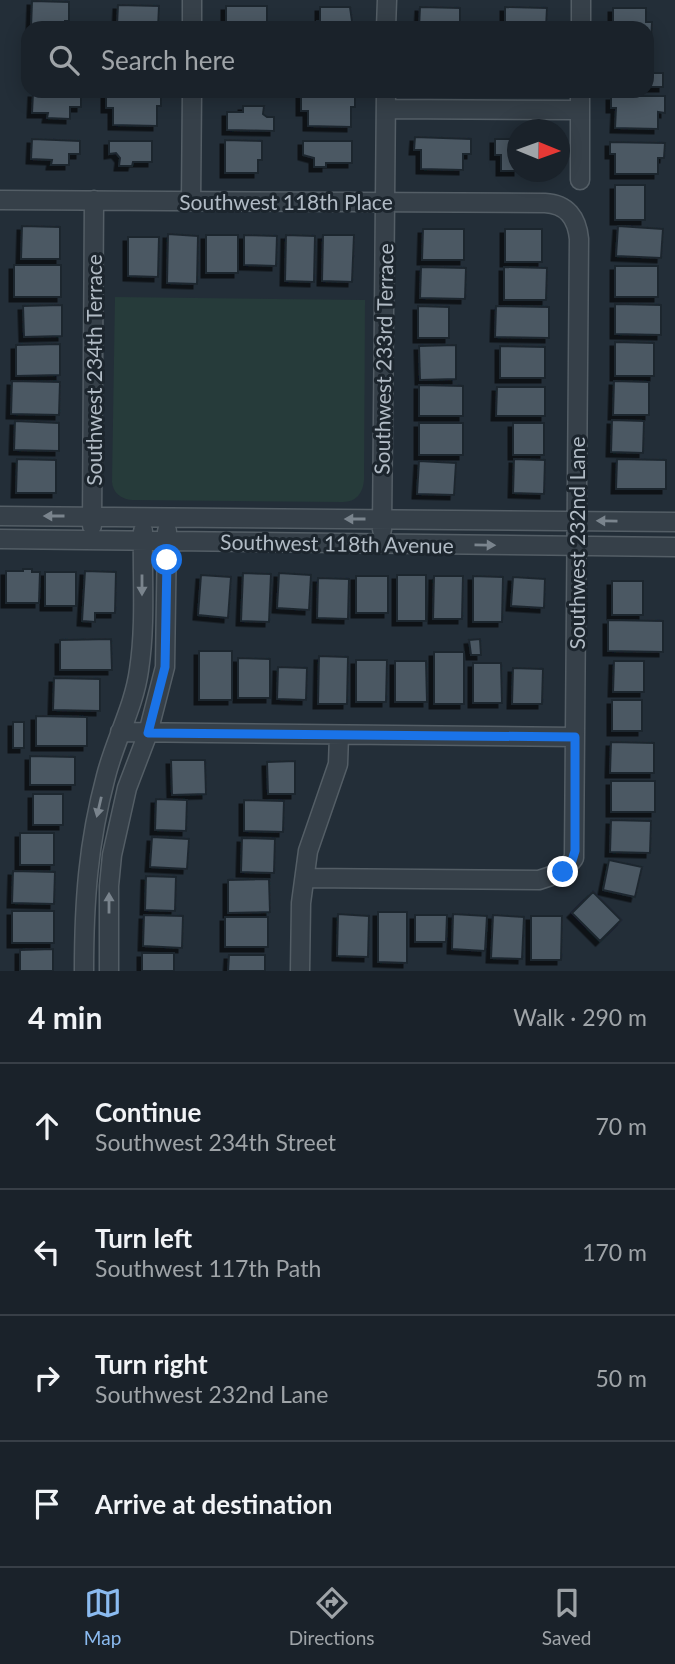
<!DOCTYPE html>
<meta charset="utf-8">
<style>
body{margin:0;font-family:Lato,sans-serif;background:#272f36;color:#f1f3f6}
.compass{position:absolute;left:507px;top:119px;width:63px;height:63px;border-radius:50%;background:#1a222a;box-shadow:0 4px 18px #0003;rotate:91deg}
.stop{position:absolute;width:21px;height:21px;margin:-16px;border:5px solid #1a73e8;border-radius:50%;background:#fff}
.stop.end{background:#1a73e8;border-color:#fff;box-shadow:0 2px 7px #0008}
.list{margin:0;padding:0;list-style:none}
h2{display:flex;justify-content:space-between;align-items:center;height:91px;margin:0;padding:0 28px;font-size:30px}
h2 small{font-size:23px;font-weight:400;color:#9fa4a8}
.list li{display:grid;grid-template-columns:46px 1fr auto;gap:21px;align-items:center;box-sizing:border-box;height:126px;padding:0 28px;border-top:2px solid #383f47}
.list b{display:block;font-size:26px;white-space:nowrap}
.list p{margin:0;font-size:23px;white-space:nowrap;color:#9fa4a8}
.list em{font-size:23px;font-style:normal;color:#9fa4a8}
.icon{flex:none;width:38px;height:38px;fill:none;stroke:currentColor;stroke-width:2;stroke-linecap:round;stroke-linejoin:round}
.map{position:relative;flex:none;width:675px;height:971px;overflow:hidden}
.search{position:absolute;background:#1a222a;box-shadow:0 4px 18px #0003;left:21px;right:21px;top:21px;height:77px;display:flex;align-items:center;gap:18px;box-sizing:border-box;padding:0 24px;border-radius:21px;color:#9fa4a8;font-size:26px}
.sheet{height:595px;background:#1a222a}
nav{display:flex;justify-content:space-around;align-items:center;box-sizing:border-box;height:98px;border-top:2px solid #383f47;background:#1a222a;font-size:19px;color:#9fa4a8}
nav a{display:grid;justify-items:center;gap:4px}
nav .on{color:#8bbbf0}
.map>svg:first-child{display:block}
.green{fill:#263b3a}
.building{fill:#4b5864;stroke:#1e272f;stroke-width:2;filter:url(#shadow)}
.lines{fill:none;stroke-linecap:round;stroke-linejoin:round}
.minor-casing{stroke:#545e66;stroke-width:21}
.minor{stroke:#364049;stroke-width:18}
.oneway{fill:#7a848d}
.route{stroke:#1a73e8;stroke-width:9}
.labels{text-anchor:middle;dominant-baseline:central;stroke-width:6;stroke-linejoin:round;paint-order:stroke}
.street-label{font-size:21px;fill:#b1bbc5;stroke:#1c252d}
</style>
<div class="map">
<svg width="675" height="971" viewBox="0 0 675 971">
<defs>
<filter id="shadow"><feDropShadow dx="-4.5" dy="4.5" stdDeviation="0" flood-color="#0009"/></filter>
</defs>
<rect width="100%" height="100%" fill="#232e38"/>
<!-- green -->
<path class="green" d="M115 297 365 300 364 480C363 493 356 502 343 502L132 500C121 499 113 493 112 482Z"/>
<!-- building -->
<path class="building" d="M32 1 69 2V21H65V28H31Z
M118 5 159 6 158 28H109V25H117Z
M226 6H267V28H226Z
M320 7H350L353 28H317V21H320Z
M420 7 460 8V26L470 28H419Z
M505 7 547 8 546 28H497V25H505Z
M613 8H646V22H652L651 42H647V28L613 26Z
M647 62H652L651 73H663V87H647Z
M33 93 81 94V107H70V119L47 118 48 113H32Z
M106 94H161V106H157V126L113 125V108H106Z
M301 94 355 95V107H351V127L308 126V111H301Z
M611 96H665V113L658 112V129L615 128 616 108H611Z
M243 106H264L263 114 267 117H274V131L227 130V112H243Z
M415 137 471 139V154H463V170L421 169V150H414Z
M32 139 80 141V154H69V165H51L52 160 31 159Z
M495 139H518V171H501V155H495Z
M225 140 262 141V160H258V173H225Z
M109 141H152V162H133L132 166H119L120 158 116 153 109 154Z
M303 141H352V163H326V167H314V158L303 155Z
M610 142 665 143 664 158H658V174H615V154H610Z
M615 185H645V220H615Z
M22 226 60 227V259H21Z
M618 226 663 229 661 258 616 256Z
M423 229H464V260H422Z
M505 229H542V262H505Z
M168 234 198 236 197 284 167 283Z
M206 235H238V273H206Z
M244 235 277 236 276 266 244 265Z
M286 235 315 236 314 282 285 281Z
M323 235H354L352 282 322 281Z
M128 237H159L158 277 128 276Z
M14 265H61V297H14Z
M615 266H658V297H615Z
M421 267 466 268 465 299 420 298Z
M504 267 547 268 546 300H504Z
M615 304 661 305V335L615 334Z
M62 305V336L24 337 23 306Z
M418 306 449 307V338H418Z
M496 306 549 307V338L495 337Z
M615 342 654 343V376H615Z
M60 344V375L16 376V345Z
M456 345V379L420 380 419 346Z
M500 346 545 347V378H500Z
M12 381 60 382 59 415 11 414Z
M614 381 649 382V415H613Z
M419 385 463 386V416H419Z
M497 387H545V416H496Z
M612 420 644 421 643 453 611 452Z
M15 421 59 423V451L14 450Z
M419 423H463V455H419Z
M513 423H544V455H513Z
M17 459 56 460V493H16Z
M514 459 545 460 544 494 513 493Z
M617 459 666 460V489H616Z
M419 461 456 463 454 495 417 494Z
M23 569H32V572H40L39 603H6V571H23Z
M85 571 116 572 115 613H95V622L82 621Z
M45 572H76V606H45Z
M243 573 271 574 269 622 241 621Z
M279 573 311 575 309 610 277 608Z
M201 575 231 577 228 618 198 615Z
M397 575H426V621H397Z
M356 576H388V613H356Z
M434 576H463L462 619H433Z
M473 576 503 577 502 622H473Z
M513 577 545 579 544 608 511 606Z
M318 578 349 579 348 619 317 618Z
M612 581H643V615H612Z
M608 620 663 621V652L608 651Z
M111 639 112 670H60V640Z
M480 639 481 655H471L469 640Z
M199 651H232V700H199Z
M434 652H464V704H434Z
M319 656 348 657 347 704H318Z
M238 658 270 659V698H238Z
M356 660H387L386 702H356Z
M395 661H426L427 702H395Z
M614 661H644V692H613Z
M473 663H501L502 703H473Z
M278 667 307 668 306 700 277 699Z
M513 668 543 669 542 704H512Z
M54 678 100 679V711L53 710Z
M612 700H642V731H612Z
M36 716 87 717V746H36Z
M13 722H24V748H13Z
M611 742 654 743V773H610Z
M30 756 75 757V785H30Z
M171 760H205L206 794 172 795Z
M295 761V794H268L267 762Z
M611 781H655V812H611Z
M33 794H63V825H33Z
M156 799 187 800 186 831 155 830Z
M244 800 284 801 283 832 244 831Z
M611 820 651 821 650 853 610 852Z
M20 833H54V865H20Z
M152 837 189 839 187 869 150 867Z
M242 838 275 839 274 873 241 872Z
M609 860 642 867 635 897 603 890Z
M13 871 55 872 54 904 12 903Z
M146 876 176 877 175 911 145 910Z
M269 879 270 912 228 913V880Z
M593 892 621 920 600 941 572 913Z
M12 911H54V943H12Z
M378 912H407V963L378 962Z
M338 914 369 916 368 957 337 956Z
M453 914 487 916 485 951 452 949Z
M144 915 183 916 182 948 143 946Z
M415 915H447L446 942H415Z
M493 915 524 917 522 959 491 958Z
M531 916H562L561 960H531Z
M225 917H268V947H225Z
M53 949V971H20V950Z
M142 953H174V971H142Z
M229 955H265V971H228Z"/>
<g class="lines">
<!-- minor casing -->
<g class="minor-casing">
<path id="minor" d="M192 28V0
M386 28 387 0
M581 28V0
M386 109 580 110
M580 180V91
M0 200 545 203C567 204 577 218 579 239L574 858 563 872 539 880 305 878
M191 201 192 91
M0 516 675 522
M92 526 94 200
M382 530 386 91
M0 539 675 547
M120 732 575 737
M84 971C84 902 88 843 106 776 115 740 134 707 139 670 146 624 142 577 143 531
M109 971V886L112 855 127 788 148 733 165 667 167 531
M300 971 301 903 308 851 338 764 339 735"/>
</g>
<!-- minor -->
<use href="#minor" class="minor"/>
</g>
<!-- one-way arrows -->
<defs><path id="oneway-solid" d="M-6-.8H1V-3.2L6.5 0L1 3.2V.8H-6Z" transform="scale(1.75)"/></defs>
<g class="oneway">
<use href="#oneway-solid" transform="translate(54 516) rotate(-180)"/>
<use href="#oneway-solid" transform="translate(355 519) rotate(-180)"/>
<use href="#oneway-solid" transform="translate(607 521) rotate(-179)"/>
<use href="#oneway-solid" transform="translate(485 545) rotate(1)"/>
<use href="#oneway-solid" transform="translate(142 585) rotate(90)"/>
<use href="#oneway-solid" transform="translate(99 807) rotate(103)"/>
<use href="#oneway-solid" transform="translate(109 903) rotate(-90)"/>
</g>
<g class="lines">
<!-- route -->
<path class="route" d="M167 560 165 667 148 733 575 737V851L571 864 563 872"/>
</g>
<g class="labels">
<!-- street labels -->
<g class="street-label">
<text x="286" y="201">Southwest 118th Place</text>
<text transform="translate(383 359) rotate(-89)">Southwest 233rd Terrace</text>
<text transform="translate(93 370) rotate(-90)">Southwest 234th Terrace</text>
<text transform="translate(337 543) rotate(1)">Southwest 118th Avenue</text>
<text transform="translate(576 543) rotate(-90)">Southwest 232nd Lane</text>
</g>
</g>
</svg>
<svg class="compass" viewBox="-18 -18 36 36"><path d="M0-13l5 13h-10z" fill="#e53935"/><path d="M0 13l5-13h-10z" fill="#9fa4a8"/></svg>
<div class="stop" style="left:167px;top:560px"></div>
<div class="stop end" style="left:563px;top:872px"></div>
<div class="search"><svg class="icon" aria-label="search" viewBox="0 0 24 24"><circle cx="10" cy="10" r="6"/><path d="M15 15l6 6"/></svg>Search here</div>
</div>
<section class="sheet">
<h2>4 min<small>Walk · 290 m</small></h2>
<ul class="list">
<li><svg class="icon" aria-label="ahead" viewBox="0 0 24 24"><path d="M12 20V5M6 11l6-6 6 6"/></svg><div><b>Continue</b><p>Southwest 234th Street</p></div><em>70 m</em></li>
<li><svg class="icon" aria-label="left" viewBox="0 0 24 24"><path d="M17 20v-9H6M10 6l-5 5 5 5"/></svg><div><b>Turn left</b><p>Southwest 117th Path</p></div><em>170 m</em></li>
<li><svg class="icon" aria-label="right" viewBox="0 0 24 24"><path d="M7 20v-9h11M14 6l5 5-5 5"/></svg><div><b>Turn right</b><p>Southwest 232nd Lane</p></div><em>50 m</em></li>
<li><svg class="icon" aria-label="arrive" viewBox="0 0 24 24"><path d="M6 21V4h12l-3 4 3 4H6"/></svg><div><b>Arrive at destination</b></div></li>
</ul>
</section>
<nav>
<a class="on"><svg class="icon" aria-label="map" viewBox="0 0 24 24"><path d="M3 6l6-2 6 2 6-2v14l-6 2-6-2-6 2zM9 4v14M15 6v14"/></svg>Map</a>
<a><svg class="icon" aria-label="directions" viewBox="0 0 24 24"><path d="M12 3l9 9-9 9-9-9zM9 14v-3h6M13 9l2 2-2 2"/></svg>Directions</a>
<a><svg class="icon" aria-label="saved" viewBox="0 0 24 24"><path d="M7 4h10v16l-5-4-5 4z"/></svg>Saved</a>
</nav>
